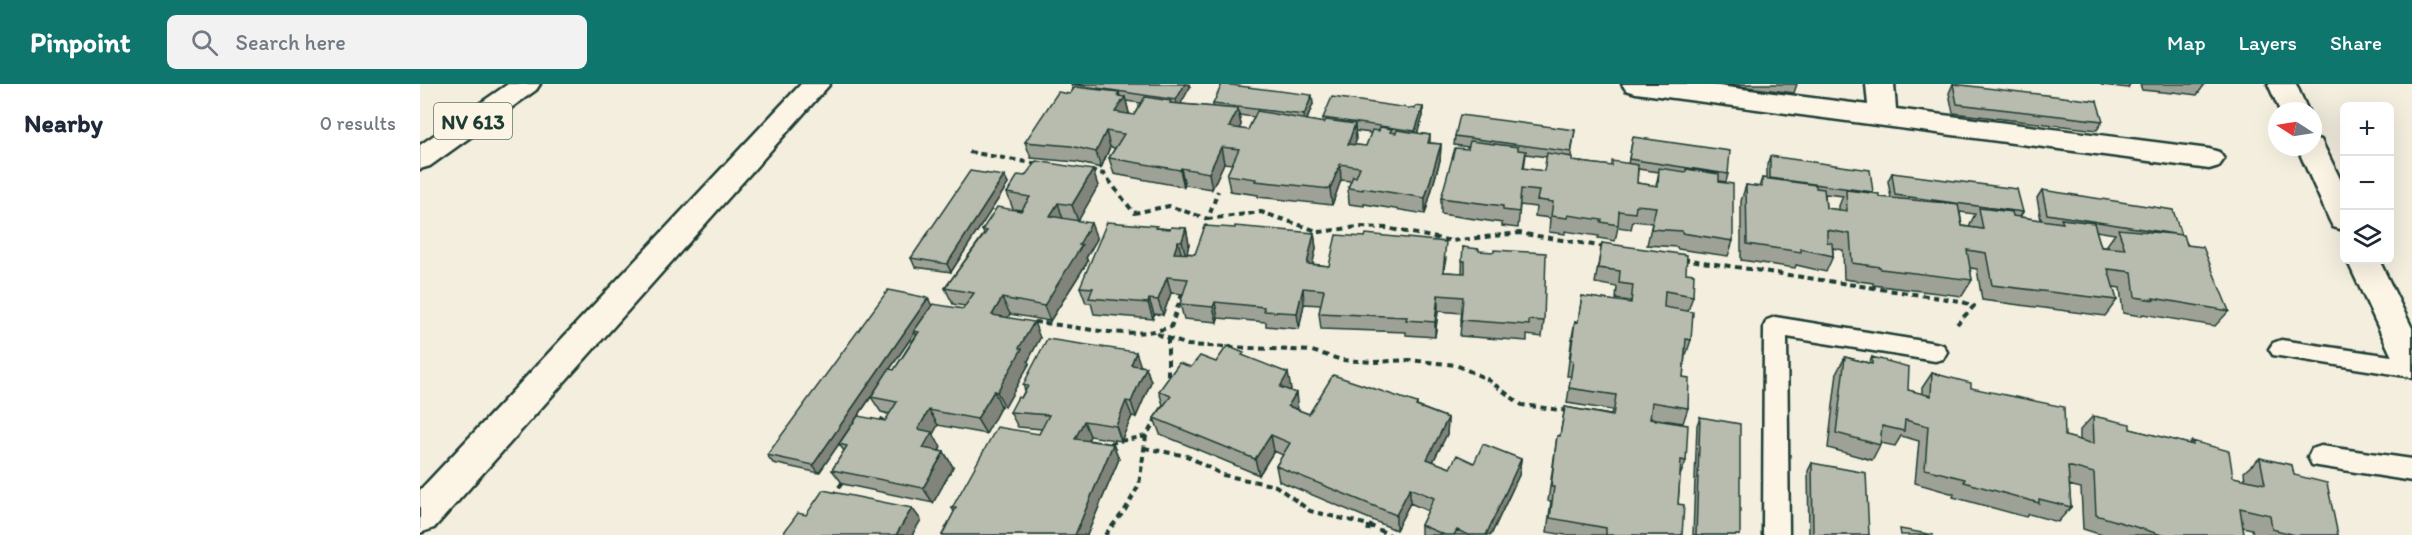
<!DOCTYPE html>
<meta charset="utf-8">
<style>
body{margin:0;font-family:Itim,sans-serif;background:#f2f2f3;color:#1f2937}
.controls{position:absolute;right:18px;top:18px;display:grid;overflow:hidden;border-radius:9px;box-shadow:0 6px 24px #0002}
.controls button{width:54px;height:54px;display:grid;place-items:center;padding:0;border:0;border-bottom:2px solid #e0e1e3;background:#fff;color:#1f2937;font:30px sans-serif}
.compass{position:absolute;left:1848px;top:18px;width:54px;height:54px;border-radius:50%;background:#fff;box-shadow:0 6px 24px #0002;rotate:282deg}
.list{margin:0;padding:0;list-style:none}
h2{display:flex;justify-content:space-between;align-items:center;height:78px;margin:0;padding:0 24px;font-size:26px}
h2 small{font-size:20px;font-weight:400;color:#747a83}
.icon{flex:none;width:33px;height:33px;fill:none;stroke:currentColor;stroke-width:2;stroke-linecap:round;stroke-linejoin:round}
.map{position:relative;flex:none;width:1992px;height:451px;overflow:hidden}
header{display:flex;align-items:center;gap:36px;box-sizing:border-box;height:84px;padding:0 30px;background:#0f766e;color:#fff}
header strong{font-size:28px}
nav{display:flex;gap:33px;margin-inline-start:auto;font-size:21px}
.search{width:420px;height:54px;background:#f2f2f3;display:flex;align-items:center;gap:15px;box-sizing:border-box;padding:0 21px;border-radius:9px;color:#747a83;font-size:22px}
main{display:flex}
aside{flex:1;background:#fff}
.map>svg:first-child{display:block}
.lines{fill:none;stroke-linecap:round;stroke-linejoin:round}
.lane-casing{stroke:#1f3d34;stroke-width:5}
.street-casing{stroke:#1f3d34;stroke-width:5}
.highway-casing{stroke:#1f3d34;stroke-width:5}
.path{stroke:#1f3d34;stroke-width:4;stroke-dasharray:6 4.5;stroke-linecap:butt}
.lane{fill:#fcf5e5;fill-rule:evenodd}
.street{fill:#fcf5e5;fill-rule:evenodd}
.highway{fill:#fcf5e5;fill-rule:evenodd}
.wall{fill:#9ea296;stroke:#1f3d34;stroke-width:1.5;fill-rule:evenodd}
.shaded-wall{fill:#81847a;stroke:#1f3d34;stroke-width:1.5}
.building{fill:#b8bcae;stroke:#1f3d34;stroke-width:1.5}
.labels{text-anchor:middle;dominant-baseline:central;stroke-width:6;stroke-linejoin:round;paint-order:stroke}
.shield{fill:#fcf5e5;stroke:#617469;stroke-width:1.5}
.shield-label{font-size:21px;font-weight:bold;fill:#1f3d34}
</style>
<header>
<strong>Pinpoint</strong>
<div class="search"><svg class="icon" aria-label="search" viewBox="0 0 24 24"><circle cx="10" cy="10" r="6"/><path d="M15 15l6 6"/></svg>Search here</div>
<nav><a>Map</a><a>Layers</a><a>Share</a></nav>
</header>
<main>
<aside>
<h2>Nearby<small>0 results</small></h2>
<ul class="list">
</ul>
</aside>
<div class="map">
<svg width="1992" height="451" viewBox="0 0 1992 451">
<rect width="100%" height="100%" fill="#f3eede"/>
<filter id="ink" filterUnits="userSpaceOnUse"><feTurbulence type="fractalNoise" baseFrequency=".0167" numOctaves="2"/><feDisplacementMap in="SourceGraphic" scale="12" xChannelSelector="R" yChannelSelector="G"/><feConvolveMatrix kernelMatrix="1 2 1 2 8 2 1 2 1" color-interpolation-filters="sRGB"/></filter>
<g filter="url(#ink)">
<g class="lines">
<!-- lane casing -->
<g class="lane-casing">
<path id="lane" d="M1355 233 1515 259 1523 261 1527 268 1523 275 1515 277 1367 253 1369 451H1343L1344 242 1347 236Z
M1861 256 1992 275V293L1853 271 1849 265 1853 259Z
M1901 362 1992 375V397L1892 381 1888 373 1892 365Z"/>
</g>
<!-- street casing -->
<g class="street-casing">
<path id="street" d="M1202 0H1283L1448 21 1446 0H1474L1476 25 1789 65 1799 68 1804 75 1799 82 1789 85 1216 9 1206 6Z
M1848 0H1876L1888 27H1860Z
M1893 54 1901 56 1924 103V146L1913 143 1909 135 1877 63H1893Z
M1927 176H1959L1992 244V294L1980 290Z"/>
</g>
<!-- highway casing -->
<g class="highway-casing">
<path id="highway" d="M88 0H120L116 6 10 82 0 85V61Z
M381 0H410L14 444 0 449V406Z"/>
</g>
<!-- path -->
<path class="path" d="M549 68 618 80
M670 87 684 90 714 129 749 122 788 135 798 107
M784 146 788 135 841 128 900 148 937 143 966 144 1032 157 1099 149 1185 163
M1263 175 1540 217 1554 222 1537 240
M614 238C660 242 706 257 751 243L763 207
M737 250 768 261 892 267 922 276 954 278 989 276 1036 281 1067 295 1102 321 1149 327
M748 254V298
M460 339 468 325
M690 359 726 352 737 333
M724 364 767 372 803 391 856 402 890 427 949 441 948 451
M413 412 424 396
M949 441 970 451
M685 451 705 426 719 401 726 352"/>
<!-- lane -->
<use href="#lane" class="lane"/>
<!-- street -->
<use href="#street" class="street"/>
<!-- highway -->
<use href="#highway" class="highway"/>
</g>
<!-- wall -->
<path class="wall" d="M651 0 770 3 760 20 793 23V20H893L887 36 903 39V34L995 25 1003 23V32L997 49 1010 51V59L1021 60 1020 76 1005 130 944 120V122L929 120 928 104 931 97 921 96 912 121 838 113V111L810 107 807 91 812 80 804 79 792 105 765 101 764 103 694 90 689 74 695 64 690 63 681 84 656 78 611 74 605 58 650 10 653 6ZM706 17 721 19 714 31 708 30 709 29ZM819 31 834 33 828 46 819 45 821 41ZM935 47 951 49 946 62 934 61 936 57Z
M1302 0H1377L1374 9Z
M1533 0 1683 37 1677 46 1533 29 1529 9Z
M1680 0H1710L1708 4 1682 1Z
M1720 0H1785L1777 11 1753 8 1752 9 1722 6Z
M1155 46 1151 72 1152 77 1191 82 1208 80 1213 53 1308 90 1306 98 1299 97 1313 157 1308 172 1258 165 1257 163 1227 161 1232 139 1213 137 1211 145 1198 143 1195 157 1178 154 1179 152 1145 147V150L1129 148 1130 134 1115 132 1116 123 1100 121 1098 144 1082 142V139L1021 130V114L1049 63 1034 61 1035 52ZM1106 70 1127 73 1124 87 1104 85ZM1218 85 1239 88 1236 102 1217 99Z
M1350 72 1453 108 1452 109 1459 113 1471 114 1468 97 1472 89 1603 128 1600 133 1621 136 1617 114 1622 106 1761 150 1809 227 1795 242 1723 230 1721 232 1703 229 1700 204 1693 203 1697 216 1685 232 1562 216 1557 185 1550 184 1552 196 1542 212 1453 201V199L1424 195 1423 166 1413 164V172L1406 188 1376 181 1375 184 1321 176V117L1326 101 1339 103 1342 94 1347 95V81ZM1405 110 1423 112 1419 122V126L1406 124ZM1540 128 1555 130 1550 140V143L1542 142ZM1676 147 1695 150 1687 161 1688 163H1681Z
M584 92 588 100 531 188 495 183 491 174Z
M678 102 658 137 677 155 666 174 668 177 630 237 590 230 587 234 620 254 608 277 609 280 585 323 581 322 566 350 518 341 513 350 521 363 519 367 524 368 533 383 513 419 423 400 412 386 424 367 419 360 465 337 470 330 461 328 451 313 399 389 353 379 347 371 512 221 543 225 545 222 533 220 525 204 564 150 562 146 601 127 602 126 593 125 587 109ZM495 248 496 251 474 286 470 285Z
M738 144 750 145 766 144 769 160 767 169 775 170 894 149 896 165 892 180 909 182 1026 174 1024 188 1042 189 1043 163 1059 167 1124 237 1122 253 1107 251V257L1040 252 1042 229 1018 227 1015 253 986 251V248L901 245 899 229 901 221 884 220 879 245 846 242V238L798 234 797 238 764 235 760 220 763 210 751 209 743 231 734 230 733 235 674 230 671 219H666L660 203Z
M1182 159 1266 189 1273 212 1268 227 1271 256 1266 271H1265L1263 293 1268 324 1263 339 1231 334 1230 335 1266 377 1260 392 1258 420 1262 451H1145L1127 448 1131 417H1128L1135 367 1137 352H1140L1145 323 1191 331 1192 326 1147 319 1151 292H1147L1152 253 1155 237 1158 238 1162 212 1209 219 1210 217 1196 215 1197 203 1175 199Z
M824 272 871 305 870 307 878 326 889 330 997 319V322L1028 334 1027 350 1013 378 1030 384 1054 379 1101 375 1099 391 1071 451H1001V441L1008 427 990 419 976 446 859 397 856 382 863 371 854 367 839 391 740 350 734 334 743 321 739 307 771 283Z
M1425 273 1449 279 1452 273 1488 306 1502 310V304L1512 289 1551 304 1645 352 1660 356V346L1673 332 1710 345 1769 360 1772 357 1813 393 1825 396 1824 388 1840 374 1874 391 1918 451H1833L1832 445 1823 443 1824 451H1682L1663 445 1661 404 1649 401 1651 423 1638 438 1609 430 1606 433 1533 413 1534 410 1495 399 1499 357 1481 352 1475 362 1461 359 1460 361 1452 376 1408 364 1417 288Z
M721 282 726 283 731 298 716 333 712 332 701 357 670 352 668 356 693 360 699 375 667 451H522L534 428 532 424 619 350 622 345 598 343 590 328 601 314 605 306 603 301Z
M1280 333 1320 451H1273L1277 341Z
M1392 379 1449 451H1389L1388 387Z"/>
<!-- shaded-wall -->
<path class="shaded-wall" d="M765 0H769L770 3 758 25 756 16Z
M699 8 701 18 705 13 709 29 700 45 695 28 697 12Z
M892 11 893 20 885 40 884 31Z
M1003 23V32L995 56V47Z
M818 25 821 41 812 59 809 43Z
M935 40 936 57 929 76 928 60Z
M686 47 690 63 681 84 676 68Z
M1021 60 1020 76 1005 130V114Z
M801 63 804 79 792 105 789 89Z
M920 80 921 96 912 121 910 105Z
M761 84 765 101 764 103 760 86Z
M673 86 678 102 658 137 652 121Z
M584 92 588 100 531 188 527 180Z
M638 119 643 135 630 132Z
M671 139 677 155 666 174 668 177 630 237 624 222Z
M766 144 769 160 766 173 762 157Z
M894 149 896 165 889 196 887 180Z
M758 157 762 172 754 169Z
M747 193 751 209 743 231 738 216Z
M883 204 884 220 879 245 877 229Z
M1018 211V227L1015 253V238Z
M508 214 512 222 494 247 495 248 399 389 393 381Z
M582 214 590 230 580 247 572 231Z
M729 215 734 230 733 235 728 219Z
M795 218 798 234 797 238 793 223Z
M614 238 620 254 608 277 609 280 585 323 577 308 599 264Z
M716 268 721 283 711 281Z
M726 283 731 298 716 333 711 318Z
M868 289 871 305 862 320 860 303Z
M574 307 581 322 566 350 557 335Z
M876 309 878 326 868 322Z
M706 317 712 332 701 357 696 342Z
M509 326 518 341 513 350 521 363 512 378 503 364 498 345Z
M1028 334 1027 350 1006 391 1007 375Z
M664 337 670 352 662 369 655 355Z
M851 351 854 367 839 391 835 375Z
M693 360 699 375 667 451H655Z
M524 368 533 383 513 419 503 404Z
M1101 375 1099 391 1071 451H1066Z
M990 404V419L976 446V431Z
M492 424 501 436 492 451H476Z"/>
<!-- building -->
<path class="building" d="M651 0H765L756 16Z
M802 0H803L892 11 884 31 793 20Z
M1533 0 1677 17 1683 37 1537 20Z
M655 3 699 8 697 12 705 13 695 28 714 31 725 13 751 17 750 19 818 25 809 43 828 46 837 27 904 39 906 36 935 40 928 60 946 62 952 46 959 47 960 43 972 45 970 48 976 49 977 46 1010 51 1008 59 1021 60 1005 114 943 104V106L928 104 933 92 936 93 940 83 920 80 910 105 835 97 836 95 807 91 819 65 801 63 789 89 761 84 760 86 689 74 704 50 686 47 676 68 651 62 605 58 638 8 650 10Z
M912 13 995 25 996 22 1003 23 995 47 903 34Z
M1040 31 1155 46 1151 68 1035 52Z
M1213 53 1310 67 1308 90 1209 75Z
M1050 57 1098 63V66L1106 67 1103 84 1124 87 1127 69 1152 73V77L1192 82V77L1218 81 1217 99 1238 102 1239 84 1266 88V85L1299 90V98L1313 100V157L1262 149V147L1231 145 1236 123 1216 121 1215 129 1199 127 1198 141 1181 138 1182 136 1148 131 1147 134 1131 132 1133 118 1117 116 1119 107 1101 105 1099 128 1083 126V122L1021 114 1035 64 1048 65Z
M1350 72 1450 86 1453 108 1350 94Z
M616 77 673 86 652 121 638 119 630 132 671 139 659 161H662L624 222 582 214 572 231 614 238 599 264 602 265 577 308 574 307 557 335 509 326 498 345 512 348 503 364 524 368 503 404 412 386 427 362 419 360 438 332 465 337 477 318 451 313 469 285 474 286 499 248 494 247 513 220 543 225 554 209 525 204 567 147 562 146 577 123 601 127 610 113 587 109 598 91 605 92Z
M550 87 584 92 527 180 491 174Z
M1472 89 1597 105 1603 128 1475 111Z
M1342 94 1396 101V104L1404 105 1406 124 1427 127 1426 106 1459 110V113L1538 120 1542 142 1563 145 1559 124 1592 128 1593 132 1643 139 1641 135 1674 139 1681 163 1705 165 1698 145 1764 151 1767 161 1783 163 1809 227 1733 214 1734 216 1715 213 1712 188 1688 185 1697 216 1572 201 1566 169 1547 166 1552 196 1461 185 1460 183 1432 179 1430 150 1407 146V158L1412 159 1413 172 1381 165V168L1327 160 1326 101 1342 103Z
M1622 106 1753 126 1761 151 1627 130Z
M687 138 737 142 736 144 750 145 751 143 766 144 762 157H758L754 169 775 170 785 142 815 144V142L894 149 887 180 909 182 916 151 945 153 946 150 1026 158 1023 188 1045 189V177H1042L1043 163 1059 165V167L1074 168V166L1126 169 1124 237 1109 236V241L1041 236 1043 213 1018 211 1015 238 986 236 987 233 899 229 904 206 883 204 877 229 844 227V223L795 218 793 223 760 220 768 195 747 193 738 216 729 215 728 219 669 214 673 204 660 203Z
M1182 159 1267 171 1266 189 1274 190 1273 212 1245 207 1244 223 1273 228 1271 256 1266 255 1263 293 1269 294 1268 324 1232 318 1230 335 1268 341 1266 377 1261 376 1258 420 1264 421 1262 451H1186V444L1130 434 1134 403H1131L1137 352H1140L1145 323 1193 332 1196 311 1149 304 1153 277 1150 276 1155 237 1158 238 1162 212 1211 219 1213 201 1199 199 1200 187 1178 184Z
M468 206 508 214 393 381 347 371Z
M627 255 716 268 711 281 726 283 711 318 706 317 696 342 664 337 655 355 693 360 655 451H522L536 424H532L577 343 619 350 629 331 590 328 598 313 601 314 608 302 603 301Z
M807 262 824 269 822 271 868 289 860 303 876 309 868 322 889 330 913 291 997 319 996 322 1028 334 1007 375 1030 384 1037 371 1054 379 1063 360 1101 375 1066 451H1049L1037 446 1034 451H1025L1001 441 1014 414 990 404 976 431 856 382 870 359 851 351 835 375 734 334 751 312 739 307 759 279 771 283 780 272 796 278Z
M1425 273 1452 280V273L1489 283 1488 306 1511 312 1512 289 1551 299V304L1644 323 1645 352 1674 360 1673 332 1710 340V345L1773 361 1772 357 1809 367 1813 393 1845 400 1840 374 1872 381 1874 391 1907 399 1918 451H1875L1852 445 1850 431 1820 424 1824 451H1742L1676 431 1674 389 1648 382 1651 423 1619 415V419L1544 398 1545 395 1505 385 1508 342 1485 336 1484 347 1462 342 1460 361 1416 349Z
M1280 333 1320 340V451H1276Z
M1392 379 1446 389 1449 451H1393Z
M403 406 492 424 476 451H362L378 429 386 431Z
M1480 445 1514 451H1481Z"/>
</g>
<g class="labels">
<!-- shield labels -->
<rect class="shield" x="14" y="19" width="78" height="36" rx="4.5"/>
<g class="shield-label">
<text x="53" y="37">NV 613</text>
</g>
</g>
</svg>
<div class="controls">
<button>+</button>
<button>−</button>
<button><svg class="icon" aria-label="layers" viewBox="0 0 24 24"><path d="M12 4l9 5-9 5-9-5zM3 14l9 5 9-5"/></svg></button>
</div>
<svg class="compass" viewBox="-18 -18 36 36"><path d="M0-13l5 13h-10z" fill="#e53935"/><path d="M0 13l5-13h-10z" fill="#747a83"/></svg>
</div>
</main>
